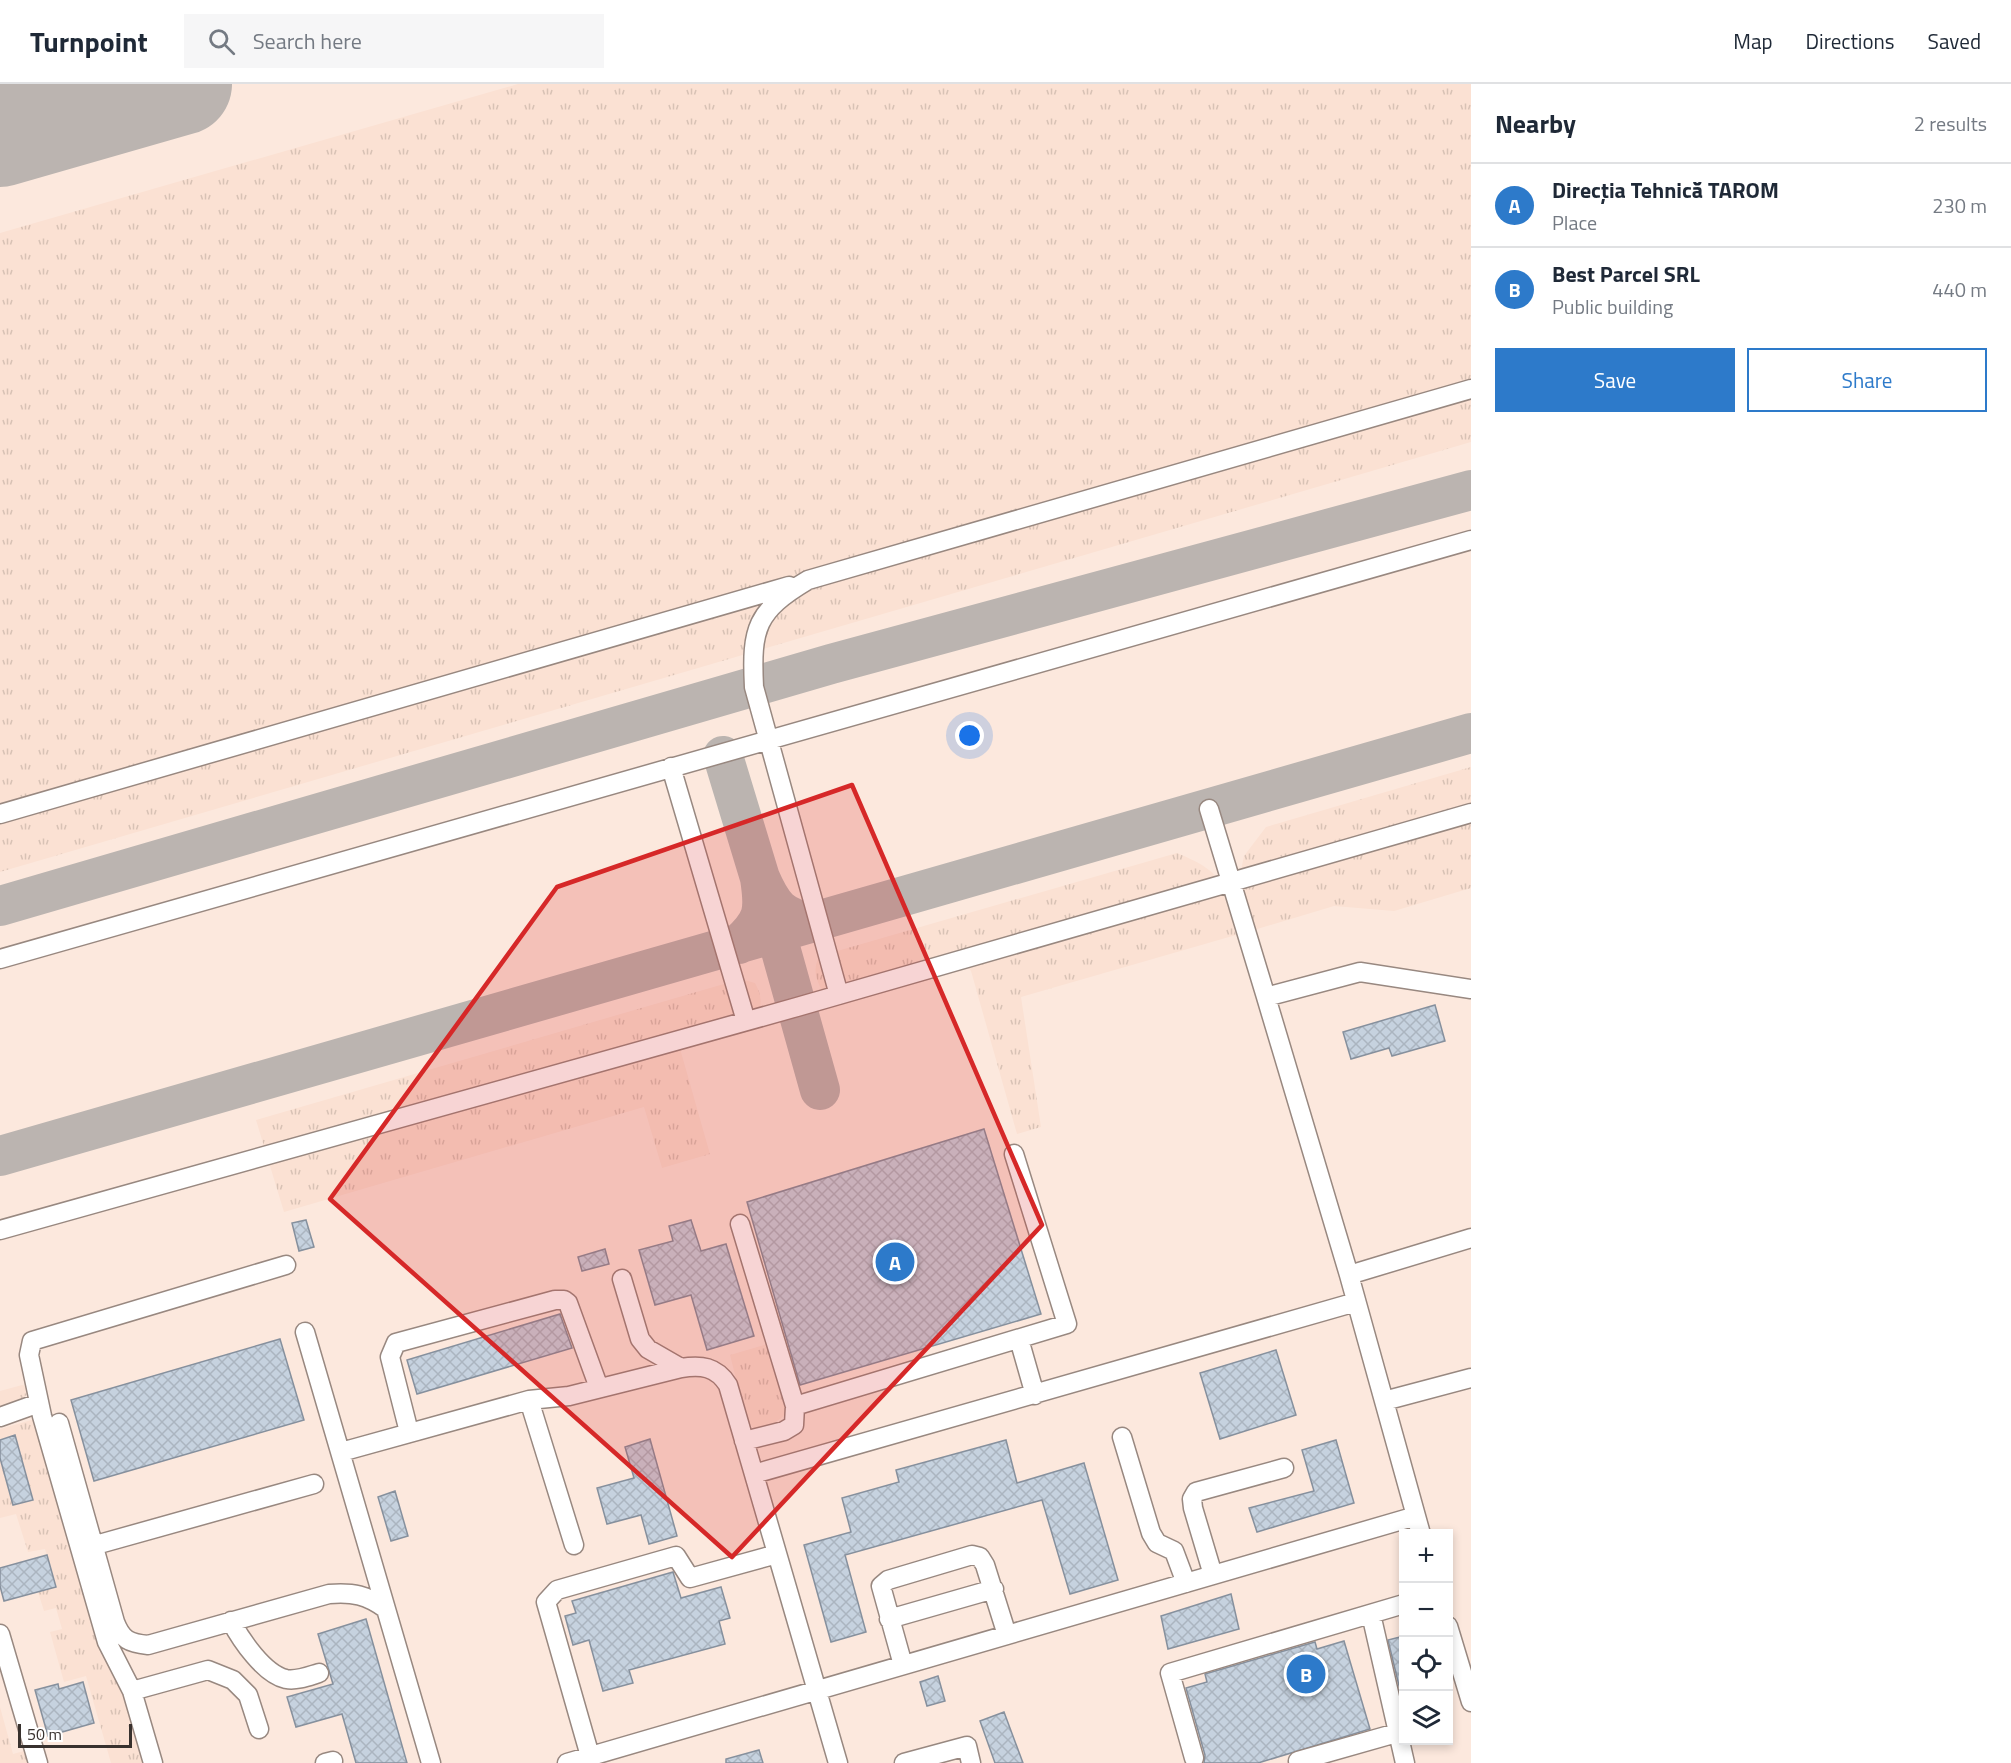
<!DOCTYPE html>
<meta charset="utf-8">
<style>
body{margin:0;font-family:"Titillium Web",sans-serif;background:#f6f6f7;color:#1f2937}
.controls{position:absolute;right:18px;bottom:18px;display:grid;overflow:hidden;border-radius:0px;box-shadow:0 3px 9px #0003}
.controls button{width:54px;height:54px;display:grid;place-items:center;padding:0;border:0;border-bottom:2px solid #e0e1e3;background:#fff;color:#1f2937;font:30px sans-serif}
.scale{position:absolute;left:18px;bottom:15px;width:114px;box-sizing:border-box;padding-left:6px;border:3px solid #38312e;border-top:0;font-size:16px;line-height:21px;white-space:nowrap;color:#38312e;-webkit-text-stroke:4px #fff;paint-order:stroke}
.you{position:absolute;left:970px;top:652px;width:21px;height:21px;margin:-15px;border:4px solid #fff;border-radius:50%;background:#1a73e8;box-shadow:0 0 0 9px #1a73e833}
.badge{display:grid;place-items:center;width:39px;height:39px;border-radius:50%;background:#2d7aca;color:#fff;font-size:20px;font-weight:700}
.pin{position:absolute;translate:-50% -50%;border:3px solid #fff;box-shadow:0 2px 6px #0006}
.list{margin:0;padding:0;list-style:none}
h2{display:flex;justify-content:space-between;align-items:center;height:78px;margin:0;padding:0 24px;font-size:26px}
h2 small{font-size:20px;font-weight:400;color:#747a83}
.list li{display:grid;grid-template-columns:39px 1fr auto;gap:18px;align-items:center;box-sizing:border-box;height:84px;padding:0 24px;border-top:2px solid #e0e1e3}
.list b{display:block;font-size:22px;white-space:nowrap}
.list p{margin:0;font-size:20px;white-space:nowrap;color:#747a83}
.list em{font-size:20px;font-style:normal;color:#747a83}
.actions{display:flex;gap:12px;padding:18px 24px}
.actions a{flex:1;padding:14px 0;border:2px solid #2d7aca;border-radius:0px;text-align:center;font-size:21px;color:#2d7aca}
.actions .main{background:#2d7aca;color:#fff}
.icon{flex:none;width:33px;height:33px;fill:none;stroke:currentColor;stroke-width:2;stroke-linecap:round;stroke-linejoin:round}
.map{position:relative;flex:none;width:1471px;height:1679px;overflow:hidden}
header{display:flex;align-items:center;gap:36px;box-sizing:border-box;height:84px;padding:0 30px;background:#fff;border-bottom:2px solid #e0e1e3}
header strong{font-size:28px}
nav{display:flex;gap:33px;margin-inline-start:auto;font-size:21px}
.search{width:420px;height:54px;background:#f6f6f7;display:flex;align-items:center;gap:15px;box-sizing:border-box;padding:0 21px;border-radius:0px;color:#747a83;font-size:22px}
main{display:flex}
aside{flex:1;background:#fff}
.map>svg:first-child{display:block}
.built{fill:#fce8dd;fill-rule:evenodd}
.grass{fill:url(#grass-tufts)}
.lines{fill:none;stroke-linecap:round;stroke-linejoin:round}
.taxiway{stroke:#bbb4b0;stroke-width:40}
.runway{stroke:#bbb4b0;stroke-width:102}
.building{fill:url(#building-cross-hatch);stroke:#86909d;stroke-width:1.5}
.minor-casing{stroke:#988880;stroke-width:21}
.minor{stroke:#fff;stroke-width:18}
.marked{fill:#d62828;fill-opacity:0.2;stroke:#d62828;stroke-width:4.5;stroke-linejoin:round}
</style>
<header>
<strong>Turnpoint</strong>
<div class="search"><svg class="icon" aria-label="search" viewBox="0 0 24 24"><circle cx="10" cy="10" r="6"/><path d="M15 15l6 6"/></svg>Search here</div>
<nav><a>Map</a><a>Directions</a><a>Saved</a></nav>
</header>
<main>
<div class="map">
<svg width="1471" height="1679" viewBox="0 0 1471 1679">
<defs>
<pattern id="grass-tufts" width="24" height="20" patternUnits="userSpaceOnUse" patternTransform="scale(1.5)"><rect width="24" height="20" fill="#fbe1d3"/><path d="M3 7l-1-3M5 7V3M7 7l1-3M15 17l-1-3M17 17v-4M19 17l1-3" fill="none" stroke="#d8c2b5"/></pattern>
<pattern id="building-cross-hatch" width="8" height="8" patternUnits="userSpaceOnUse" patternTransform="scale(1.5)"><rect width="8" height="8" fill="#c6d2df"/><path d="M0 0l8 8M0 8l8-8" fill="none" stroke="#abb5c0"/></pattern>
</defs>
<rect width="100%" height="100%" fill="#fef7f3"/>
<!-- built -->
<path class="built" d="M0 0H1471V1679H0ZM1404 1450H1448V1656H1404Z"/>
<!-- grass -->
<path class="grass" d="M518 0H1471V358L0 788V149Z
M1471 683V804L1394 827 1334 822 1254 846 1241 801V786L1244 772 1266 743Z
M1177 769C1228 790 1223 801 1236 851L1021 913 1041 1043 1017 1050 971 887 966 881 825 911C817 899 811 885 820 872Z
M741 895 755 899C764 915 761 924 755 939L679 961 710 1070 662 1084 644 1023 284 1128 256 1036Z
M767 1260 786 1329C778 1339 766 1344 753 1344L745 1331 730 1271Z
M22 1301 29 1303 28 1310 10 1323 0 1326V1307Z
M35 1335 118 1591 143 1679H111L86 1592 64 1598 50 1548 62 1545 56 1524 44 1527 38 1508 56 1502 45 1465 28 1468 16 1430 0 1434V1345Z
M0 1623 13 1670 24 1667 28 1679H0Z"/>
<g class="lines">
<!-- taxiway -->
<path class="taxiway" d="M723 672 760 794
M0 822 831 580 1471 406
M776 849 820 1006
M739 860C764 837 765 827 760 794 772 822 781 834 813 839
M0 1072 1471 649"/>
<!-- runway -->
<path class="runway" d="M0 52 181 0"/>
</g>
<!-- building -->
<path class="building" d="M1435 921 1445 957 1392 972 1389 964 1351 975 1343 948Z
M984 1045 1041 1230 800 1301 747 1118Z
M306 1136 314 1163 299 1167 292 1139Z
M691 1136 701 1167 726 1160 754 1252 707 1266 691 1211 655 1221 639 1166 673 1157 669 1142Z
M605 1165 609 1180 582 1187 578 1173Z
M560 1230 572 1264 417 1310 407 1276Z
M280 1255 304 1336 94 1397 71 1316Z
M1276 1266 1296 1331 1220 1355 1200 1289Z
M15 1351 33 1416 13 1421 0 1374V1356Z
M650 1355 677 1452 649 1460 641 1431 607 1440 597 1404 634 1394 625 1363Z
M1006 1356 1017 1399 1084 1379 1118 1496 1070 1510 1042 1416 845 1471 866 1548 831 1558 804 1461 851 1448 842 1414 899 1398 896 1386Z
M1336 1356 1354 1419 1257 1448 1249 1424 1314 1407 1302 1366Z
M395 1407 408 1452 391 1457 378 1413Z
M47 1471 56 1503 4 1517 0 1502V1484Z
M673 1488 681 1514 721 1503 730 1534 719 1537 725 1560 629 1586 633 1599 603 1607 589 1556 573 1561 565 1532 576 1529 572 1517Z
M1231 1510 1239 1545 1168 1565 1161 1532Z
M366 1535 407 1679H356L342 1630 296 1643 287 1613 333 1600 318 1550Z
M1404 1552V1610H1401L1388 1556Z
M1344 1557 1370 1645 1258 1679H1204L1205 1671 1186 1604 1207 1598 1205 1590 1315 1558 1317 1565Z
M938 1592 945 1617 927 1622 920 1598Z
M83 1598 94 1639 48 1652 35 1606 58 1600 59 1605Z
M1004 1628 1023 1679H995L980 1637Z
M759 1666 763 1679H726V1675Z"/>
<g class="lines">
<!-- minor casing -->
<g class="minor-casing">
<path id="minor" d="M671 683 746 937
M1209 725 1266 913
M0 730 789 502
M0 875 1471 456
M839 911 754 603C751 544 756 527 808 496L1471 305
M740 1140 795 1322 1067 1240 1014 1070
M0 1146 797 923 1471 729
M1349 1191 1471 1154
M622 1195 640 1255 648 1265 681 1284
M305 1248 431 1679
M1019 1255 1035 1311
M529 1316 574 1461
M1384 1317 1471 1294
M0 1333 39 1319
M59 1339 115 1538C122 1556 129 1559 148 1561L329 1510C353 1508 367 1511 386 1525
M409 1348 390 1273 396 1259 555 1216H564L568 1219 599 1304
M1122 1353 1151 1449 1157 1459 1174 1467 1186 1499
M744 1357 784 1347 794 1341 795 1322
M341 1368 529 1316 569 1312 681 1284C701 1281 716 1282 728 1301L838 1679
M754 1390 1356 1218
M1421 1450 1349 1191 1266 913 1360 888 1471 905
M92 1462 314 1400
M1213 1491 1193 1424 1192 1415 1196 1408 1284 1384
M1371 1530 1405 1679
M889 1535 994 1505
M231 1537C241 1556 264 1590 286 1595 297 1597 309 1592 319 1589
M1448 1542 1471 1618
M0 1550 38 1679
M903 1581 881 1502 888 1496 972 1471 980 1473 985 1481 1007 1551
M132 1607 107 1558 42 1332 29 1271 32 1257 286 1181
M590 1672 546 1518 557 1506 676 1472 690 1494 777 1470
M1194 1674 1170 1589 1404 1520
M1298 1677 1400 1648
M153 1679 132 1607 208 1586 233 1596 248 1611 259 1645
M325 1679 333 1677
M567 1679 1416 1432
M904 1679 967 1662 971 1679"/>
</g>
<!-- minor -->
<use href="#minor" class="minor"/>
</g>
<!-- marked area -->
<path class="marked" d="M852 701 1042 1141 732 1473 330 1115 557 803Z"/>
</svg>
<div class="controls">
<button>+</button>
<button>−</button>
<button><svg class="icon" aria-label="locate" viewBox="0 0 24 24"><circle cx="12" cy="12" r="6"/><path d="M12 2v4M12 18v4M2 12h4M18 12h4"/></svg></button>
<button><svg class="icon" aria-label="layers" viewBox="0 0 24 24"><path d="M12 4l9 5-9 5-9-5zM3 14l9 5 9-5"/></svg></button>
</div>
<div class="scale">50 m</div>
<div class="you"></div>
<div class="pin badge" style="left:895px;top:1178px">A</div>
<div class="pin badge" style="left:1306px;top:1590px">B</div>
</div>
<aside>
<h2>Nearby<small>2 results</small></h2>
<ul class="list">
<li><span class="badge">A</span><div><b>Direcţia Tehnică TAROM</b><p>Place</p></div><em>230 m</em></li>
<li><span class="badge">B</span><div><b>Best Parcel SRL</b><p>Public building</p></div><em>440 m</em></li>
</ul>
<div class="actions"><a class="main">Save</a><a>Share</a></div>
</aside>
</main>
